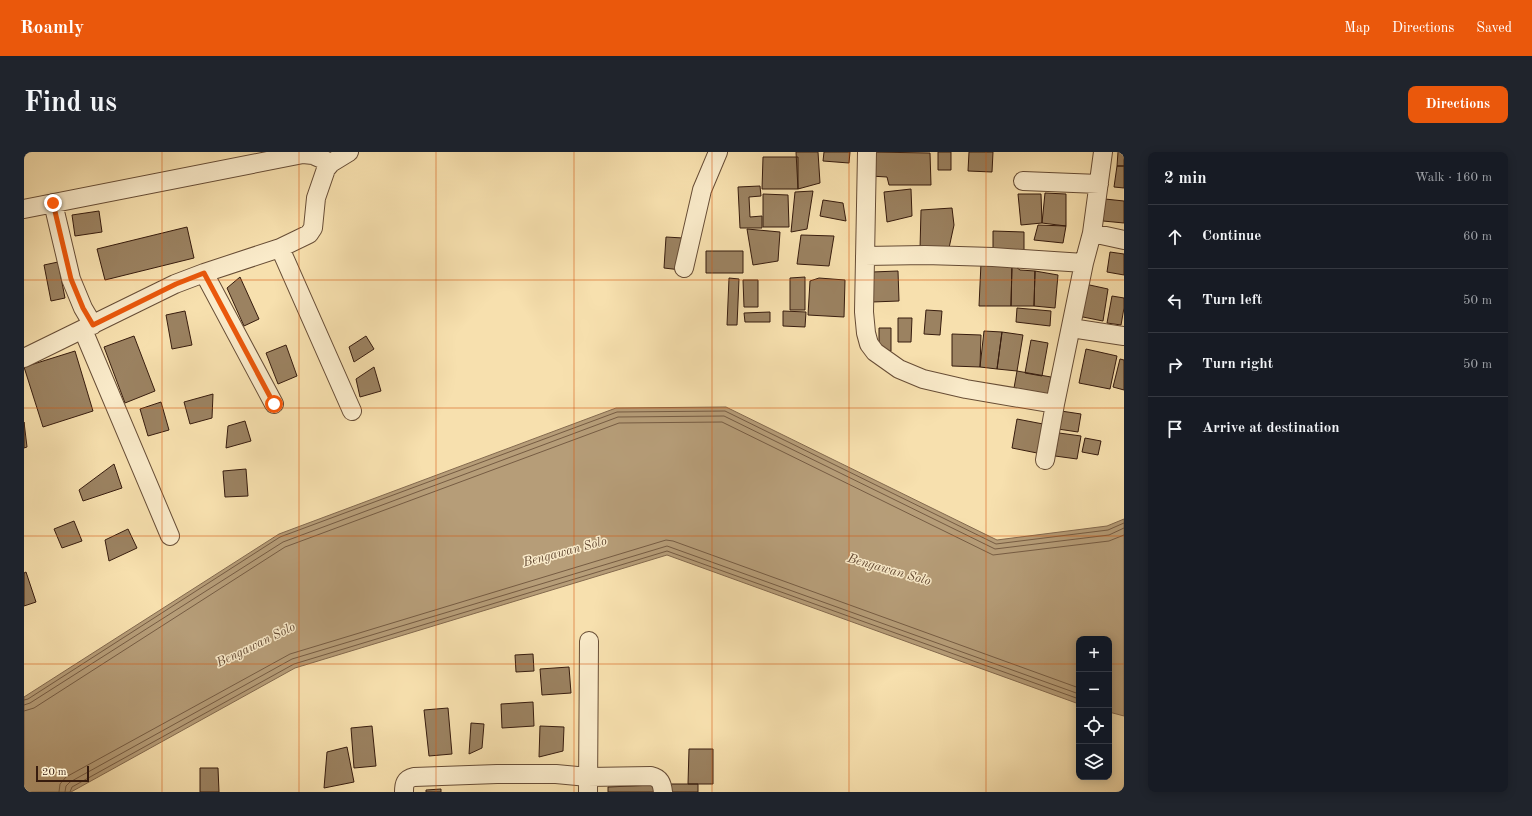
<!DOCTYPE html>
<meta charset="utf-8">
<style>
body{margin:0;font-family:"Old Standard TT",serif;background:#20242c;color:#f1f3f6}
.controls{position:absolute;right:12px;bottom:12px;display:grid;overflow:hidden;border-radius:8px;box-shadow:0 2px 10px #0003}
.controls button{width:36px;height:36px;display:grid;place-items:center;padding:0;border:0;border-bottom:1px solid #363941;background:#171b24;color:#f1f3f6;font:20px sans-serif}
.scale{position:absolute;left:12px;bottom:10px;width:53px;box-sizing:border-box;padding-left:4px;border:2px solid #371c0e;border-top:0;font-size:11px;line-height:14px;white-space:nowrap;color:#371c0e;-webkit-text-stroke:3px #faebca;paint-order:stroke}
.stop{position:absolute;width:12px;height:12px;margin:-9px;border:3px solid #ea580c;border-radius:50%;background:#fff}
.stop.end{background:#ea580c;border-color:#fff;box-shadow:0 1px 4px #0008}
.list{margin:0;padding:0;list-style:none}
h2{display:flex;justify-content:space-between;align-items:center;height:52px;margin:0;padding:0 16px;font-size:17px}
h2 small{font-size:13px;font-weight:400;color:#9ea1a6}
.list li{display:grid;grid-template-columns:26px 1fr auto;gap:12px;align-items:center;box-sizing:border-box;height:64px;padding:0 16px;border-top:1px solid #363941}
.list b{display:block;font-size:15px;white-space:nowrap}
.list em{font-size:13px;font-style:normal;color:#9ea1a6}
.icon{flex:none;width:22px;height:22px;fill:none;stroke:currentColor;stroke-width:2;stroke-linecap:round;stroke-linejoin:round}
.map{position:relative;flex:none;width:1100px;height:640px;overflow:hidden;border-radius:8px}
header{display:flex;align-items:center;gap:24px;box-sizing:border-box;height:56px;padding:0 20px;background:#ea580c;color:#fff}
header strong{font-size:19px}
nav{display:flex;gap:22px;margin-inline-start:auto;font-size:14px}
.intro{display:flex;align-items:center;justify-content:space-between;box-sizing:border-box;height:96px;padding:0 24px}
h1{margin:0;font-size:28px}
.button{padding:10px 18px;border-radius:8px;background:#ea580c;color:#fff;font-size:14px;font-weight:700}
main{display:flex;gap:24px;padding:0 24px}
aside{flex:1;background:#171b24;border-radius:8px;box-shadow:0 2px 10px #0003}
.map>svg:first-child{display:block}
.water{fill:#b69d78;stroke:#83694e}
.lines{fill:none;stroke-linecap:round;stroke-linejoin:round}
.shore{stroke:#765c43;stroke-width:1}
.building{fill:#9b8261;stroke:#371c0e}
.minor-casing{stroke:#674d36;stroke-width:20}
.minor{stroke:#faebca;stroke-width:18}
.route{stroke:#ea580c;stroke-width:5}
.grid{fill:none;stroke:#d6530c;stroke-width:1;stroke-opacity:0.55}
.labels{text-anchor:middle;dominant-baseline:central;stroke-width:3;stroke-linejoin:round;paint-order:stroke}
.water-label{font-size:13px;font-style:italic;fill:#634933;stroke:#faebca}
</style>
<header>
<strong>Roamly</strong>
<nav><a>Map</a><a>Directions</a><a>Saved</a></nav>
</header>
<div class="intro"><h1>Find us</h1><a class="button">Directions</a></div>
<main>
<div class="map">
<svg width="1100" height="640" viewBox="0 0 1100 640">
<rect width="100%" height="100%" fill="#f7e0ae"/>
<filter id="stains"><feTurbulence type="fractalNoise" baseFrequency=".005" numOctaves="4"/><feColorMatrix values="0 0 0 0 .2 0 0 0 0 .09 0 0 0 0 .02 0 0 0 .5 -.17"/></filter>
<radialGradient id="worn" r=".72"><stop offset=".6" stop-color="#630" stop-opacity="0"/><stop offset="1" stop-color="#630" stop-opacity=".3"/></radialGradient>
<!-- water -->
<path class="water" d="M702 255 973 388 1083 374 1100 367V564L1085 560V487H1055V552L643 403 271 516 47 640H0V545L255 382 592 256Z"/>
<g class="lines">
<!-- shore -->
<path class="shore" d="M0 548 4 547 256 385 593 260 701 259 972 392 1084 378 1100 371
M0 553 6 551 259 390 594 265 700 264 971 397 1085 383 1100 376
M0 559 10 556 261 395 595 271 698 270 969 403 1085 389 1100 383
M35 640 36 632 42 625 266 502 642 388 649 389 1055 536
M41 640 42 634 46 630 268 507 643 394 1055 542
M46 640 48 635 270 512 643 399 1055 547"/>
</g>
<!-- building -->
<path class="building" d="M772 0H794L796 31 774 37Z
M800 0H826L825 11 799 9Z
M847 0 906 1 907 33H865L863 25 846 24Z
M914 0H927V18H914Z
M945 0H969L968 20 944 19Z
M1094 0H1100V14H1093Z
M739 5H774V37H738Z
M1093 14H1100V36L1090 35Z
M736 34 737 44 725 45 726 65 738 64V76H716L714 35Z
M887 37 888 64 863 70 860 40Z
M789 39 783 77 767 80 771 40Z
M1021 41 1042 42V74L1018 71Z
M739 42 764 43 765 75H739Z
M994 42H1017L1018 71 997 73Z
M1081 47 1100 49V71L1079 69Z
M799 48 819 51 822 69 796 64Z
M928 56 930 73 925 96 896 97 897 58Z
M75 59 78 80 51 84 48 63Z
M1014 73 1042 74 1039 91 1010 88Z
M163 75 170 106 81 128 73 97Z
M723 77 756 80 754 109 729 113Z
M969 79 1000 80V100L969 99Z
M777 83 810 84 805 114 773 112Z
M642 85 659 86 657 118 640 116Z
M682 99H719V121H682Z
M1086 100 1100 102V123L1083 120Z
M34 110 41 146 27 149 20 113Z
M957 111 988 112 987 154H955Z
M988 112 996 118 1011 119 1010 154H987Z
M874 119 875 149 848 150V120Z
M1011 119 1034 123 1031 156 1010 154Z
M216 125 235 167 220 174 203 136Z
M781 125V158H766V126Z
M705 126 715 127 713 173H703Z
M795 126 821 128 820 165 784 163 786 129Z
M719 128H734V155H720Z
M1061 132 1084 137 1079 169 1054 164Z
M1088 144 1100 146V156L1097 173 1083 171Z
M993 156 1027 159 1026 174 992 170Z
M902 158 918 159 916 183 900 182Z
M161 159 168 193 148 197 142 163Z
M759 159 782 160 781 175 759 174Z
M746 160V170H721L720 161Z
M874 166H888L887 190H874Z
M855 176H867V199H855Z
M960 179 978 180 973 217 956 215Z
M978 180 999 183 993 219 973 217Z
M928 182 957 183 956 215 928 214Z
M110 184 131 239 101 251 80 195Z
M342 184 350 197 330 210 325 195Z
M1007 188 1024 191 1018 224 1001 221Z
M262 193 273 224 254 232 242 201Z
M1062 197 1093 204 1086 237 1055 231Z
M51 199 69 259 19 275 0 215Z
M1096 207 1100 208V238L1089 235Z
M350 215 357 239 336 245 332 227Z
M993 219 1027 225 1024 242 990 236Z
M189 242 188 266 166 272 160 250Z
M137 250 145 278 124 284 116 257Z
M1037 259 1057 262 1054 280 1034 277Z
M993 267 1019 272 1013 301 988 296Z
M221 269 227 289 202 296 204 274Z
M0 270 3 295 0 296Z
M1035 281 1057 284 1053 307 1031 304Z
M1061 286 1077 289 1074 303 1058 300Z
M90 312 98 336 59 349 55 338Z
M222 317 224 344 201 345 199 319Z
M50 369 58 389 38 396 30 377Z
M104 377 113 396 85 409 81 388Z
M2 420 12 450 0 454V421Z
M509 502 510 519 492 520 491 503Z
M545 515 547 541 518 543 516 517Z
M509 550 510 574 478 576 477 552Z
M424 556 428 602 405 604 400 558Z
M447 571 460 572 458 596 445 602Z
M348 574 352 614 330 616 327 576Z
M516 574 540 575 539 599 515 605Z
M323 595 330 630 300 636 303 600Z
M665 597H689V632H664Z
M176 616H194L195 640H176Z
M646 632H674V640H646Z
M630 633V640H584V635Z
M417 637V640H402V638Z"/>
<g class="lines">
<!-- minor casing -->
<g class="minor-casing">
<path id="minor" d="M843 0 840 160 842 181 845 192 851 200 875 217 899 227 942 237 1031 252
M999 29 1075 32
M29 51 47 127 59 156 69 173
M0 57 279 2 289 3 307 11
M1068 81 1100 88
M256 96 328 259
M841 104 901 103 969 105 1060 111
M660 116 678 38 694 0
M180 121 250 252
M1047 176 1100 184
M59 178 146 384
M0 206 151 132 180 121 256 96 285 82 289 76 292 46 302 17 307 11 325 0
M1021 308 1031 252 1060 111 1068 81 1079 0
M380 640C380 632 381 627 390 625L473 622H532L564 625 627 624C636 626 638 631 639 640
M564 640 565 489"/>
</g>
<!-- minor -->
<use href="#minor" class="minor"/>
</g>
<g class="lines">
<!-- route -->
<path class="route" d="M29 51 47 127 59 156 69 173 152 132 180 121 250 252"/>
</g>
<!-- grid -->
<path class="grid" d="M138 0V640M275 0V640M412 0V640M550 0V640M688 0V640M825 0V640M962 0V640M0 128H1100M0 256H1100M0 384H1100M0 512H1055M1085 512H1100"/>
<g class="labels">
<!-- water labels -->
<g class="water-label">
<text transform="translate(541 400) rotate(-15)">Bengawan Solo</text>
<text transform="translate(865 418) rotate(16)">Bengawan Solo</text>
<text transform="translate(232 493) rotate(-26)">Bengawan Solo</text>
</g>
</g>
<rect width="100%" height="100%" filter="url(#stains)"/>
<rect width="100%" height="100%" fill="url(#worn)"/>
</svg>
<div class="controls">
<button>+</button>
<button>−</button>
<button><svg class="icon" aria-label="locate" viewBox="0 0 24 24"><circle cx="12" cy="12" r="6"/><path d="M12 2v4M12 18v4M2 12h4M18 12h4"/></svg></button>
<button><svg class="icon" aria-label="layers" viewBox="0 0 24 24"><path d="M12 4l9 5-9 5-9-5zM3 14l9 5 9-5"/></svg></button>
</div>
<div class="scale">20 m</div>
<div class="stop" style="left:250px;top:252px"></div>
<div class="stop end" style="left:29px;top:51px"></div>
</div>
<aside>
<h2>2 min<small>Walk · 160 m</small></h2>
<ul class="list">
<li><svg class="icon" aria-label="ahead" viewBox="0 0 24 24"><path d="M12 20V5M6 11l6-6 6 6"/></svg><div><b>Continue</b></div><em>60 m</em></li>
<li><svg class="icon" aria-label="left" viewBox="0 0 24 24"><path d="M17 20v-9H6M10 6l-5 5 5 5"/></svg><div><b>Turn left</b></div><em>50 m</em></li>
<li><svg class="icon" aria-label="right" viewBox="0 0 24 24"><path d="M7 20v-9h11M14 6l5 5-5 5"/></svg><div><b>Turn right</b></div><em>50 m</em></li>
<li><svg class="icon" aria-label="arrive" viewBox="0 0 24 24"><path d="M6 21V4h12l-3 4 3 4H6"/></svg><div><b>Arrive at destination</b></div></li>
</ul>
</aside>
</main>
